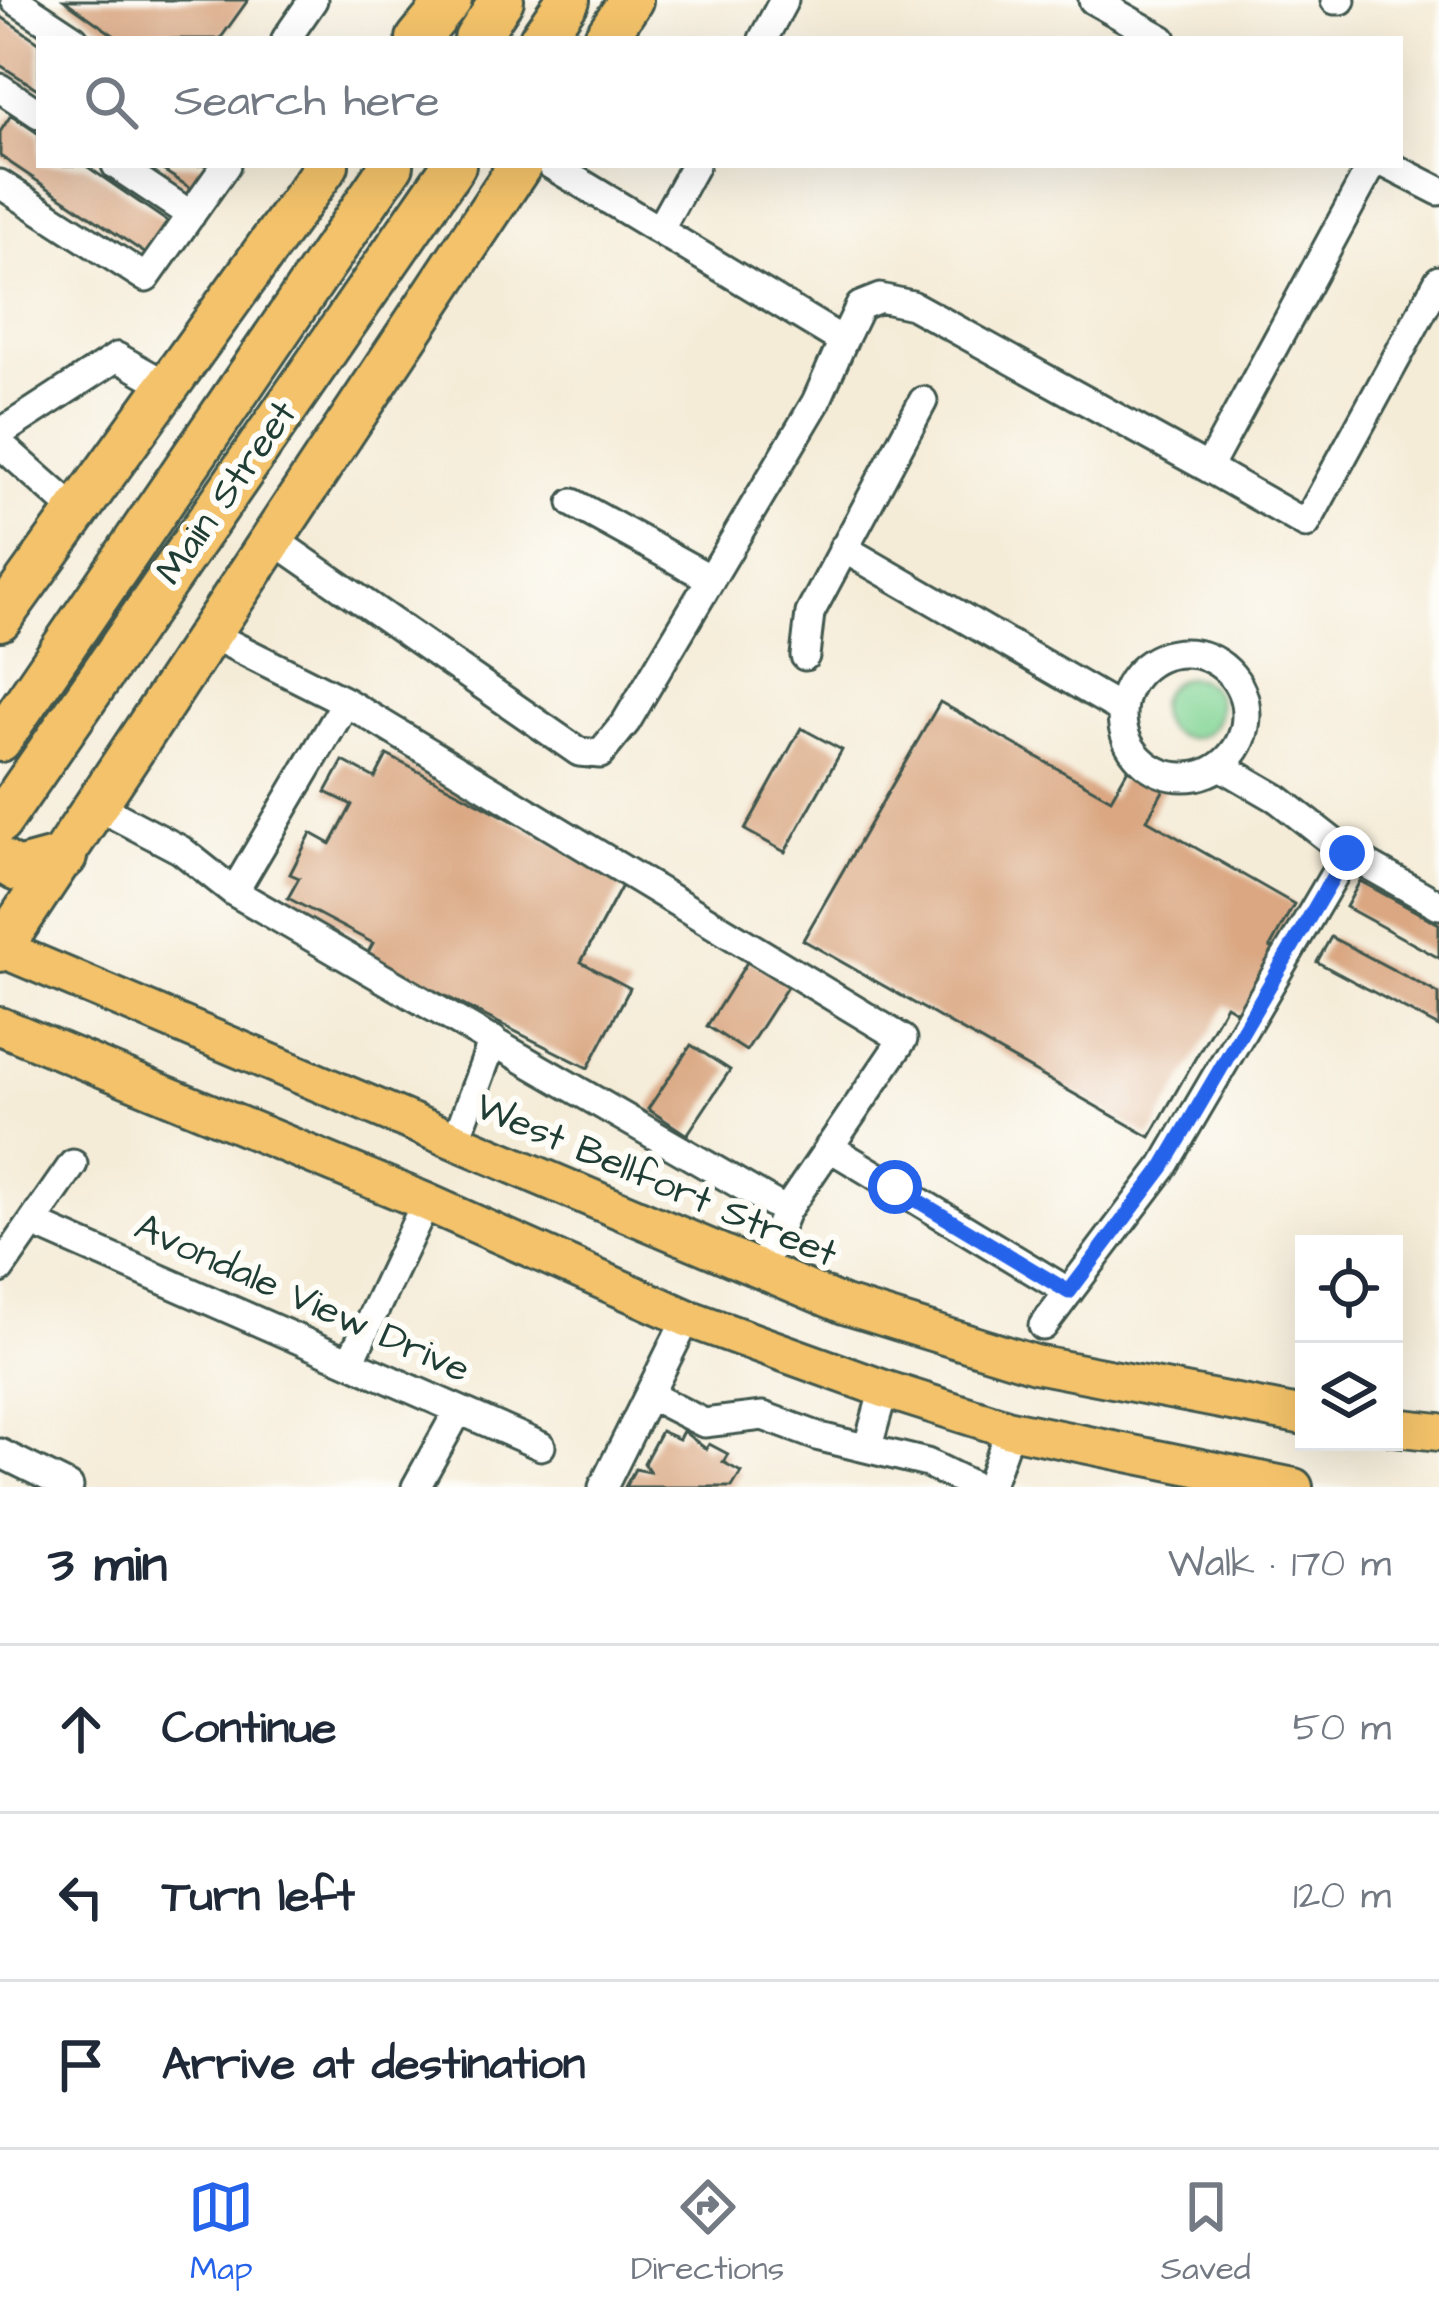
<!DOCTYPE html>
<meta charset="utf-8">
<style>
body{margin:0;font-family:"Architects Daughter",sans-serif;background:#f6f6f7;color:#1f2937}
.controls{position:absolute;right:36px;bottom:36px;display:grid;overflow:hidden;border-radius:0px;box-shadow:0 12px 48px #0002}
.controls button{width:108px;height:108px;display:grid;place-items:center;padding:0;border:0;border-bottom:3px solid #e0e1e3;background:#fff;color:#1f2937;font:60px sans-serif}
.stop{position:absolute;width:36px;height:36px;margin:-27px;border:9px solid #2563eb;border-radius:50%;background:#fff}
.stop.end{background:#2563eb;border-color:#fff;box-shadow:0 3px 12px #0008}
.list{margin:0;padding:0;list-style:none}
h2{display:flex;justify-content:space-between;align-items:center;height:156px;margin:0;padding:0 48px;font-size:51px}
h2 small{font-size:39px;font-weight:400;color:#747a83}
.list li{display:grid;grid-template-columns:78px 1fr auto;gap:36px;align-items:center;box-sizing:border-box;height:168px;padding:0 48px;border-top:3px solid #e0e1e3}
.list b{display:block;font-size:45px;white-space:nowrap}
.list em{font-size:39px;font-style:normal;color:#747a83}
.icon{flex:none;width:66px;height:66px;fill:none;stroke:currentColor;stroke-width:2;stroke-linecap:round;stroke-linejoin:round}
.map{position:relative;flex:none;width:1439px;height:1487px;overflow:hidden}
.search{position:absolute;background:#fff;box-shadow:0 12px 48px #0002;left:36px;right:36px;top:36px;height:132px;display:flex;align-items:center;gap:30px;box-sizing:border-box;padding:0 42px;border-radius:0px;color:#747a83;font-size:45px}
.sheet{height:660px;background:#fff}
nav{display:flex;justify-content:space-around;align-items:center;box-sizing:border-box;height:168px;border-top:3px solid #e0e1e3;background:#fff;font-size:33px;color:#747a83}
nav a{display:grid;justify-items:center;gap:6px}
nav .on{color:#2563eb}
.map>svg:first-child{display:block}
.green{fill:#83d596;stroke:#518965;stroke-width:3}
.building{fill:#daa782}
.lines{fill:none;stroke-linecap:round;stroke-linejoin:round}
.minor-casing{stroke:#3f574d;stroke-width:33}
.major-casing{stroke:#3f574d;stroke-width:42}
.highway-casing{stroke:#3f574d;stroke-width:48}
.minor{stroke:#fff;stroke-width:27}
.major{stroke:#f3c26a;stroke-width:36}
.highway{stroke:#f3c26a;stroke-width:42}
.route{stroke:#2563eb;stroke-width:15}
.labels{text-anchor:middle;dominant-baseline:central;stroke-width:12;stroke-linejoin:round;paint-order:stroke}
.street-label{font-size:39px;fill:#1f3d34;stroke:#fdfcf7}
</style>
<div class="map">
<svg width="1439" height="1487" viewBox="0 0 1439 1487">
<rect width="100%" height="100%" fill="#fdfcf7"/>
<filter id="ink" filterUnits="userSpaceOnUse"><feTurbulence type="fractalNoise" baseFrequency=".00833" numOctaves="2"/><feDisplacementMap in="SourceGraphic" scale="24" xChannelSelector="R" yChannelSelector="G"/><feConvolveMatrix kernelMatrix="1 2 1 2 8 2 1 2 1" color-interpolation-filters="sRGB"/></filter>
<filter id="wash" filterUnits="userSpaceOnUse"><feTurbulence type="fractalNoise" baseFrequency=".004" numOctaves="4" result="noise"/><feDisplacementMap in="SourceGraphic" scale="48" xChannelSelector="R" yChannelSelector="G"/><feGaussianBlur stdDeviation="2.7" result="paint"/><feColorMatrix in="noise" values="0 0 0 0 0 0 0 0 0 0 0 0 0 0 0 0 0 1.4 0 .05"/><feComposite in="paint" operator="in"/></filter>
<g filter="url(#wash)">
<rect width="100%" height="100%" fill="#f5ecd8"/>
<!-- green -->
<path class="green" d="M1159 708a30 30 0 1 1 60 0a30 30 0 1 1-60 0Z"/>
<g id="blocks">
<!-- building -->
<path class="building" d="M64 0H248L220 39H119Z
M0 16 39 42V90L0 65Z
M11 115 39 134V165H85L171 224 149 256 0 156V132Z
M155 165H212L195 191Z
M940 702 1111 799 1128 769 1164 789 1147 820 1294 904 1270 947 1280 952 1243 1015 1226 1005 1150 1137 803 940Z
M801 728 842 750 785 852 745 830Z
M387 755 625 880 581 962 630 988 588 1068 366 956 373 943 288 898 299 878 290 874 311 833 331 844 352 805 326 792 343 761 375 778Z
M1360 881 1439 924V958L1346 907Z
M1331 937 1439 994V1027L1317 962Z
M749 959 789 984 746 1051 707 1026Z
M691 1045 730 1070 687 1135 648 1109Z
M661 1431 679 1439 683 1431 706 1449 709 1444 728 1454 723 1462 741 1472 732 1487H625L635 1469 650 1472 644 1463Z"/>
</g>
</g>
<g filter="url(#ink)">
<use href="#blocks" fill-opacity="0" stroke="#3f574d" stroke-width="3"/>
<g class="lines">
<!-- minor casing -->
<g class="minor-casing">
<path id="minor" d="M15 0 74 39
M1093 0 1162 39
M1335 0H1341
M286 39 313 0
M763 39 784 0
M0 88 39 114
M116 165 191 215
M1388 165 1439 191
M0 184 146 278 226 165
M660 228 695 165
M843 341 860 306 880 298 912 305 1208 468 1372 165
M0 433 117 357 170 387
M0 444 78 513
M1208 468 1306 524 1439 280
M573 503 711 579
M274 540 579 752 600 754 626 722 816 402 843 341 551 165
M843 548 1121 709
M212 635 346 702 903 1039 786 1211 760 1273
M1122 715a62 62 0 1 1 124 0a62 62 0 1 1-124 0Z
M805 656 810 613 923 401
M1221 766 1278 799 1347 853 1439 905
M97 806 181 850 234 892 786 1211
M234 892 346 702
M455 1143 493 1040
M829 1147 1069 1292
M33 1223 541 1446
M0 1269 73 1164
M1043 1326 1163 1167 1347 853
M350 1362 426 1202
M649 1395 704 1423 763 1416 820 1437 927 1463 976 1487
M868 1446 884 1389
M0 1453 69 1487
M416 1487 458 1411
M603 1487 687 1318
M989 1487 1010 1429"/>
</g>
<!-- major casing -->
<g class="major-casing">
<path id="major" d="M0 948 844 1305 1035 1364 1304 1416
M0 1026 426 1202 687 1318 884 1389 1010 1429 1294 1487
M1394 1427 1439 1432"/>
</g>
<!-- highway casing -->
<g class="highway-casing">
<path id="highway" d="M418 39 450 0
M476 39 502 0
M541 39 568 0
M605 39 631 0
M0 619 327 165
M0 740 392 165
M0 822 454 165
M0 860 17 870 65 857
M0 950 520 165"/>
</g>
<!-- minor -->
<use href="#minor" class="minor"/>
<!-- major -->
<use href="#major" class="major"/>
<!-- highway -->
<use href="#highway" class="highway"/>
</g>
</g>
<g class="lines" filter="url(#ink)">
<!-- route -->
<path class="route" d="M895 1187 1069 1292 1163 1167 1347 853"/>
</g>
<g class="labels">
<!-- street labels -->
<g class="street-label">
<text transform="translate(227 493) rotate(-55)">Main Street</text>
<text transform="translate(656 1181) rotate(23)">West Bellfort Street</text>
<text transform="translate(302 1299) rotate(24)">Avondale View Drive</text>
</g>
</g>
</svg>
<div class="controls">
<button><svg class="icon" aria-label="locate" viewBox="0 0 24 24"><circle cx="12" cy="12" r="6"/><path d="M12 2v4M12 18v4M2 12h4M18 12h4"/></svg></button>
<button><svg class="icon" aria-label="layers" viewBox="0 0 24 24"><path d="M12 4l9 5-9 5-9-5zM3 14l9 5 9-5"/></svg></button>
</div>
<div class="stop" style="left:895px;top:1187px"></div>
<div class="stop end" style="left:1347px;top:853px"></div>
<div class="search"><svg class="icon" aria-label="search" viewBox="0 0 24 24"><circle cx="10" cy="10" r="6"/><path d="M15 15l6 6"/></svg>Search here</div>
</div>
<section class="sheet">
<h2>3 min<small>Walk · 170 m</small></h2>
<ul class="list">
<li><svg class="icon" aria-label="ahead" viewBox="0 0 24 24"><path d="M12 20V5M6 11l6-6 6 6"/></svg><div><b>Continue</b></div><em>50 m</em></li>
<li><svg class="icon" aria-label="left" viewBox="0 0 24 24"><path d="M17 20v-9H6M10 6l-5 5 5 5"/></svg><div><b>Turn left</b></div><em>120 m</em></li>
<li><svg class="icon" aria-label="arrive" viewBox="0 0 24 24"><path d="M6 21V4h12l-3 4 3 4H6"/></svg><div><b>Arrive at destination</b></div></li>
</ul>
</section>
<nav>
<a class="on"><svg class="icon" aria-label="map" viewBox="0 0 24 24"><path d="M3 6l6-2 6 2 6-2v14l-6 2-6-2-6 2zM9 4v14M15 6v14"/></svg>Map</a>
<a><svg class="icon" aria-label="directions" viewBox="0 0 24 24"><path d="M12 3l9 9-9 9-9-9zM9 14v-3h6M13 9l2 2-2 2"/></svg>Directions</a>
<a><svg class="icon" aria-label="saved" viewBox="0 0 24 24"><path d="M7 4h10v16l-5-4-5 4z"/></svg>Saved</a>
</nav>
